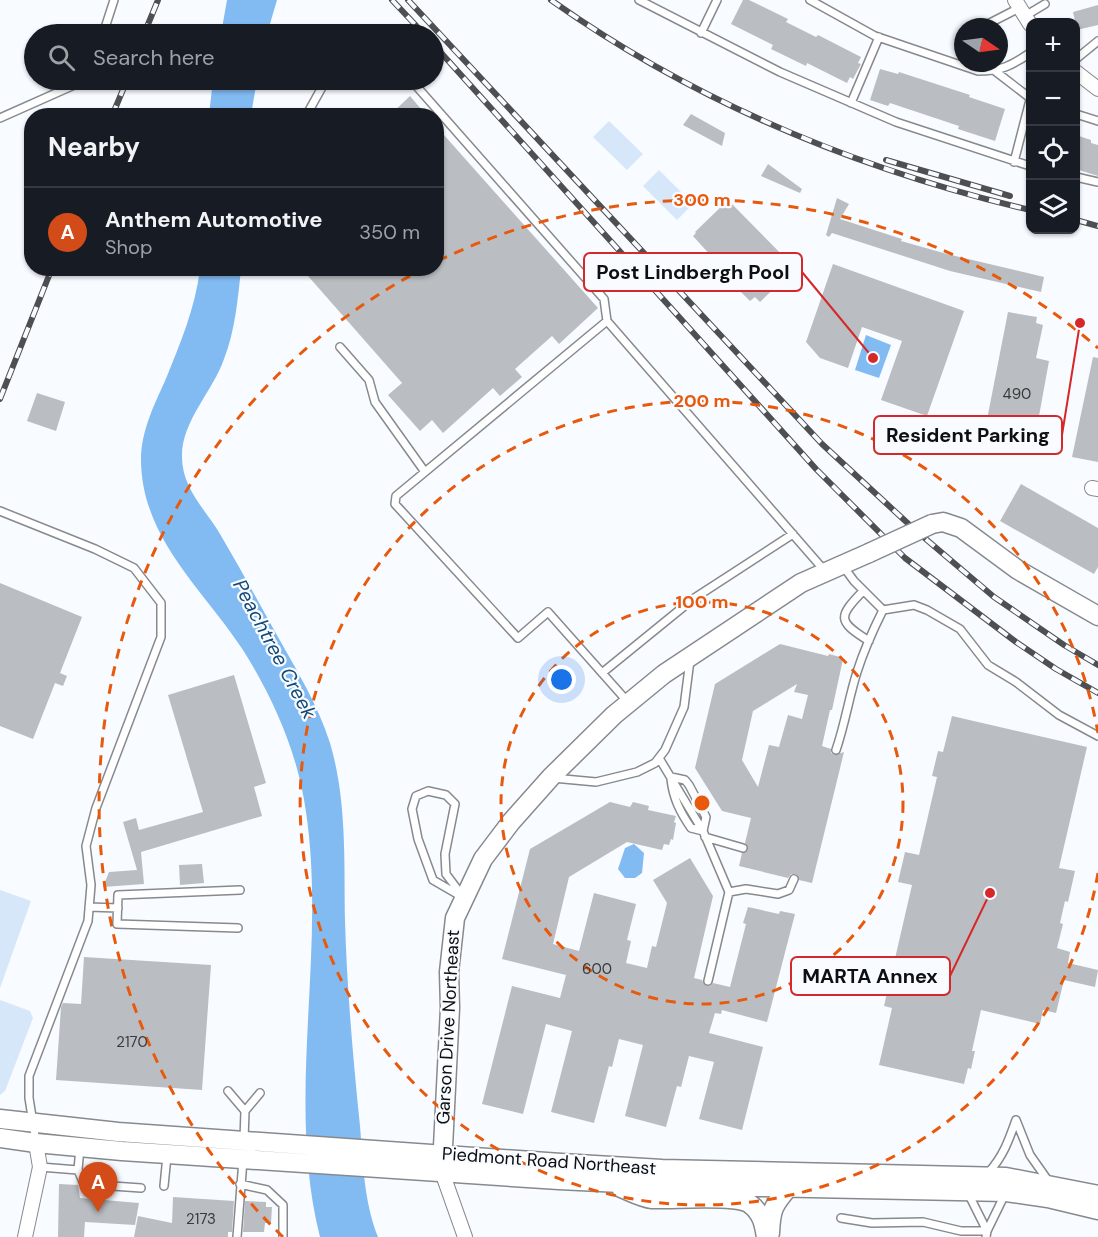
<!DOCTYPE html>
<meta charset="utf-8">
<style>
body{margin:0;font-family:"DM Sans",sans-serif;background:#20242c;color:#f1f3f6}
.controls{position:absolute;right:18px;top:18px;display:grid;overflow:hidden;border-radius:12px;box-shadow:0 2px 4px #0004}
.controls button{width:54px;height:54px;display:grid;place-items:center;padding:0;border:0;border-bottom:2px solid #363941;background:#171b24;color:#f1f3f6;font:30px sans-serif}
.compass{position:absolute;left:954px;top:18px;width:54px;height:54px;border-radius:50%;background:#171b24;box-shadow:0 2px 4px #0004;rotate:103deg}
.you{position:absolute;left:562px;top:680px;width:21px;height:21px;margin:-15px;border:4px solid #fff;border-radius:50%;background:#1a73e8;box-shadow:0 0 0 9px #1a73e833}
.badge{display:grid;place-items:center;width:39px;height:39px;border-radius:50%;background:#d24b19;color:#fff;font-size:20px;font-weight:700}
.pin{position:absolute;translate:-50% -50px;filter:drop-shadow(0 2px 3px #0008)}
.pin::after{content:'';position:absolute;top:32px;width:21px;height:18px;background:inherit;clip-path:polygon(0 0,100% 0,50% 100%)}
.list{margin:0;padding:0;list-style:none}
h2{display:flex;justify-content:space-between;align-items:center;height:78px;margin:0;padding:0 24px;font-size:26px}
h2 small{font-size:20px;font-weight:400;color:#9ea1a6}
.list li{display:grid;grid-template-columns:39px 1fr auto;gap:18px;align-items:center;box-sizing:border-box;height:90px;padding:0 24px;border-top:2px solid #363941}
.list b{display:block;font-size:22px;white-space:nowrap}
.list p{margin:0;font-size:20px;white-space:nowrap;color:#9ea1a6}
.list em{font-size:20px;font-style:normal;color:#9ea1a6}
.icon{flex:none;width:33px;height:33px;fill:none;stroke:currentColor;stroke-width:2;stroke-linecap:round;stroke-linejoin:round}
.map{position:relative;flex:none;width:1098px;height:1237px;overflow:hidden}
.search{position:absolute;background:#171b24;box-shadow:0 2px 4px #0004;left:24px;top:24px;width:420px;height:66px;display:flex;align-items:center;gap:15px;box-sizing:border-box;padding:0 21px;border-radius:33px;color:#9ea1a6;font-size:22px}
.panel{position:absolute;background:#171b24;box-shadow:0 2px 4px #0004;left:24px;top:108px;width:420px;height:168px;border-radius:24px}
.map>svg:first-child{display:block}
.green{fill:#d5e7f8}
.water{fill:#82bbf2}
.building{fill:#babec2;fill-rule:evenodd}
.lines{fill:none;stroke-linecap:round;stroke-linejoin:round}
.lane-casing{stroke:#868a8e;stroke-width:10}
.street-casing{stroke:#868a8e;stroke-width:16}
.secondary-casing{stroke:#868a8e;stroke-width:21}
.lane{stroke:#fff;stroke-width:7}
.street{stroke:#fff;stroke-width:14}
.secondary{stroke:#fff;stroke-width:18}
.rail-casing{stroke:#4d4f51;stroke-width:6}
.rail{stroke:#f8fbff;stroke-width:4;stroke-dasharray:11;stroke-linecap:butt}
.secondary-bridge-casing{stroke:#868a8e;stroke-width:21;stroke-linecap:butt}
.secondary-bridge{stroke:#fff;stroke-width:18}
.ring{fill:none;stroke:#e8590c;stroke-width:3;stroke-dasharray:10 8}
.labels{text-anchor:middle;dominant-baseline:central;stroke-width:4.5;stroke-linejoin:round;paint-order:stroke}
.number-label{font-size:15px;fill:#383b3c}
.street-label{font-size:18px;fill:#0d0f10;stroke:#f8fbff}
.water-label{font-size:20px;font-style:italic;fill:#144975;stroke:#f8fbff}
.centre{fill:#e8590c;stroke:#f8fbff;stroke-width:3}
.ring-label{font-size:18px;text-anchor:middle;font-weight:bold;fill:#e8590c;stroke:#f8fbff;stroke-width:4.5;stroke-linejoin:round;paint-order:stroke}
.leader{fill:none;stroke:#d62828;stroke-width:2}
.callout-dot{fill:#d62828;stroke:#f8fbff;stroke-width:2}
.callout{fill:#f8fbff;stroke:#d62828;stroke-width:2}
.callout-label{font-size:20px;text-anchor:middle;font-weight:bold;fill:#0d0f10}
</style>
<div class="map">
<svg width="1098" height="1237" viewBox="0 0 1098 1237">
<rect width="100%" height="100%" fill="#f8fbff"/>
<!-- green -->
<path class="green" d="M609 121 643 154 627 170 593 137Z
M659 170 693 204 677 220 643 186Z
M0 890 31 901 0 988Z
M0 1000 30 1011 33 1018 5 1091 0 1095Z"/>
<!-- water -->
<path class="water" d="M227 0H277L267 34H221Z
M213 80H257L251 115H209Z
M200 269H241C238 298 235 331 224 359 213 391 181 422 182 457 182 488 205 509 220 534 240 568 259 603 278 637 297 671 318 705 330 743 347 800 344 862 345 921 347 989 353 1058 360 1126 363 1163 364 1202 378 1237H320C285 1098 327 953 306 812 298 754 274 699 243 650 203 589 141 538 141 459 141 432 154 405 165 381 180 344 195 309 200 269Z
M866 335 891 345 879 378 855 370Z
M634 844 644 853 642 873 635 878H625L618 869 625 848Z"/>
<!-- building -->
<path class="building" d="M743 0H749L788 19 786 22 816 37 818 35 861 57 858 63 861 64 853 79 850 77 847 83 807 63 806 66 771 49 773 45 731 24Z
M1098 5V25L1077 30 1073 12Z
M880 69 898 74 899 72 970 95 969 97 1005 109 995 141 958 129 959 126 890 103 888 106 870 100Z
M410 96 427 116H389Z
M691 114 725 133 722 146 683 125Z
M436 126 598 308 559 344 552 336 515 369 522 377 500 396 493 388 443 433 432 420 420 431 388 395 402 383 301 268H436Z
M1076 135 1091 140V143L1098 145V176L1076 169Z
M768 164 802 189 800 193 761 176Z
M837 198 849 204 840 219 902 239 901 241 947 254 1044 277 1041 292 950 271 832 233 829 237 826 235Z
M728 200 791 264 786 267 791 272 760 302 755 297 750 301 740 291 741 289 693 236 696 233 695 232Z
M833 264 964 311 927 416 881 400 902 341 862 327 848 368 820 358 806 342Z
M1008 312 1037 317 1036 323 1043 325 1036 358 1049 361 1037 427 1042 428 1038 451 983 440Z
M1093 357 1098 358V462L1072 457Z
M37 393 65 402 56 431 27 421Z
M1021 484 1098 528V567L1094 574 1000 521Z
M0 583 82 617 60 673 67 676 63 686 55 683 33 739 0 726Z
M780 644 828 656 829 654 840 657 839 658 843 659 832 710H830L822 746 831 749V753L835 755 844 752 812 883 799 880 796 874H791L788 878 739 866 742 853 746 852 748 849 745 843 751 818 722 811 695 768 715 684ZM797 684 794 692 808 695 802 719 788 715 779 747 769 745 758 787 742 760 753 711Z
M234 675 266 783 254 787 262 816 141 852 144 884 103 887 109 872 137 870 123 822 136 818 139 830 203 812 168 695Z
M952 716 1087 747 1059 868 1075 871 1068 902 1065 901 1060 923 1063 924 1057 948 1070 952 1068 963 1098 970 1095 987 1064 980 1056 1013 1043 1010 1040 1024 981 1010 972 1051H975L971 1069 968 1068 964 1084 879 1065 892 1008 884 1006 912 885 898 882 905 852 919 855 937 777 932 776 938 751 943 752Z
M610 802 630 807 633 802 649 806 648 810 676 816 674 822 676 823 673 840 671 839 669 845 664 844 662 850 627 842 569 877 553 944 579 951 594 893 636 904 627 940 631 941 626 963 647 968 652 946 656 947 667 903 653 880 690 858 713 896 694 978 702 980 705 985 710 986 713 983 730 987 746 924 743 923 748 907 779 914 780 911 795 914 767 1022 722 1010 721 1014 715 1013 709 1033 763 1047 742 1130 699 1119 714 1062 689 1056 681 1087 677 1086 666 1127 625 1116 643 1045 619 1039 612 1067 609 1066 594 1123 551 1112 572 1031 546 1024 523 1114 482 1104 512 986 560 998 566 975 502 959 530 849Z
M202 864 204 883 180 885 179 865Z
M84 957 211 965 202 1090 56 1080 61 1007 63 1003 81 1004Z
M59 1184 78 1185 80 1198 139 1203 135 1225 85 1222 84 1237H58Z
M173 1197 234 1201 232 1232H228V1237H134L138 1216 172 1223Z
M245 1201 266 1202V1207H272L271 1223H265L264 1232H243Z"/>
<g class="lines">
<!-- lane casing -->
<g class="lane-casing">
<path id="lane" d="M639 0 780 72 896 122 1030 166
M810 0 875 36 978 71C1001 71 1011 66 1030 53
M1025 16 1045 4
M986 25 1019 8
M701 33 717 0
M103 34 114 0
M1076 59 1098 41
M995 71 1030 98
M411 80 604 299 607 321 824 570
M851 103 879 37
M1076 114 1098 121
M306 116 326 80
M0 118 72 86 78 80
M1014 162 1030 100
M1076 177 1098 182
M607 321 396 496 395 504 518 638 548 612 627 701
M340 347 369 380 375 402 425 472
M0 511 95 549 134 568 161 603V637L96 808 86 846 91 885 88 921 29 1076V1098L36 1142
M843 566 854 581 883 610
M863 591C838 617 837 621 869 641
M883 610 914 605 927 610 960 629 988 665 1016 682 1059 715 1098 736
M602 673 693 599 793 534
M836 750C845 724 849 697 857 672 864 650 873 630 883 610
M659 758 703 831 729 892 708 981
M671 777 685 780 689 785 706 817 703 831
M553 778 596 782 637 772 655 763 665 750 684 707 690 660
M671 779C673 798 680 812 691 828L703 831
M428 791 446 795 455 804 445 854 446 874 464 898 433 880 418 839 412 809 416 796Z
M705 837 743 848
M729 892 746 889 778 894 789 890 794 879
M89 907 118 908
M238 928 117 924 118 895 240 890
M228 1091 245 1111
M1016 1120 1030 1155 1049 1182
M244 1140 245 1111 260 1093
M80 1147 78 1170 84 1184 141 1188
M40 1167 78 1170
M988 1173C1003 1157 1009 1140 1016 1120
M240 1184 267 1190 283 1205V1237
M164 1186 167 1156
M968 1193 987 1231
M841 1218 872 1223 923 1222 961 1231H987
M237 1237 243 1160
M986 1237 987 1231 1005 1194"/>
</g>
<!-- street casing -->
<g class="street-casing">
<path id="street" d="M1015 0 1030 24
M1076 72 1098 89
M1092 488 1098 489
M442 1172 465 1237
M25 1237 40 1167 36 1143"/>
</g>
<!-- secondary casing -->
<g class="secondary-casing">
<path id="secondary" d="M932 524 943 522 961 528 1018 570 1098 616
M0 1119 118 1132 561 1163 662 1169 1006 1177 1098 1195
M0 1138 36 1143 122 1151 559 1180 662 1185 1006 1192 1048 1198 1098 1210
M442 1167 450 1008 449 972 455 918 483 859 511 822 551 777 614 715 664 674 801 583 869 553
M621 1188C631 1192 642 1198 652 1199 673 1200 736 1194 750 1204 762 1213 764 1224 766 1237
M770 1233C771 1210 773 1205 789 1187"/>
</g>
<!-- lane -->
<use href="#lane" class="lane"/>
<!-- street -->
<use href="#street" class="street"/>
<!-- secondary -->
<use href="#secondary" class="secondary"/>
<!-- rail casing -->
<g class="rail-casing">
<path id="rail" d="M392 0 424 34
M408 0 822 444 914 529 994 597 1064 645 1098 665
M551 0C695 102 860 170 1030 210
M144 34 158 0
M434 45 816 469 905 558 1016 642 1056 669 1098 693
M112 116 127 80
M886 160 1010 196
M1076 220 1098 226
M0 399 52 268"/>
</g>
<!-- rail -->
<use href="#rail" class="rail"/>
<!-- secondary-bridge casing -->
<g class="secondary-bridge-casing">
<path id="secondary-bridge" d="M869 553 932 524"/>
</g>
<!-- secondary-bridge -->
<use href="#secondary-bridge" class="secondary-bridge"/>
</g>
<!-- distance rings -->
<g class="ring">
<circle cx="702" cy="803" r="201"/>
<path d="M1098 873A402 402 0 1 1 1098 733"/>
<path d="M283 1237A603 603 0 0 1 419 271M438 261A603 603 0 0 1 1098 348"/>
</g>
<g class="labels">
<!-- number labels -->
<g class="number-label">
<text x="1017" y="394">490</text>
<text x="597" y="969">600</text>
<text x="132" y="1042">2170</text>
<text x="201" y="1219">2173</text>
</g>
<!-- street labels -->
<g class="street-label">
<text transform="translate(448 1027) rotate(-87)">Garson Drive Northeast</text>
<text transform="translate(549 1161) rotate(4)">Piedmont Road Northeast</text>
</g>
<!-- water labels -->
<g class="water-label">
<text transform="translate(275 649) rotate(62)">Peachtree Creek</text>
</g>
</g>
<circle cx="702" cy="803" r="9" class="centre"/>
<g class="ring-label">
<text x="702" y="206">300 m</text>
<text x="702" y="407">200 m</text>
<text x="702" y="608">100 m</text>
</g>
<!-- callouts -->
<path class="leader" d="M873 358L802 272M1080 323L1062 435M990 893L950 976"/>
<g class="callout-dot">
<circle cx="873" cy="358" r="6"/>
<circle cx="1080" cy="323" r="6"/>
<circle cx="990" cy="893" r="6"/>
</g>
<g class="callout">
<rect x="584" y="253" width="218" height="38" rx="6"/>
<rect x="874" y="416" width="188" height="38" rx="6"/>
<rect x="791" y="957" width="159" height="38" rx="6"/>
</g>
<g class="callout-label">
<text x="693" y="279">Post Lindbergh Pool</text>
<text x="968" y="442">Resident Parking</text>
<text x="870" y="983">MARTA Annex</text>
</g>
</svg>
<div class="controls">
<button>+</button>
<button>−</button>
<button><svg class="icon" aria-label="locate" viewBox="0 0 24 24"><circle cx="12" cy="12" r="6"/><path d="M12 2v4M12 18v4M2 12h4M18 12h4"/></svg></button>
<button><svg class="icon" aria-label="layers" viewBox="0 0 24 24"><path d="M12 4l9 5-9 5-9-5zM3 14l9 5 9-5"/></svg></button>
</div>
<svg class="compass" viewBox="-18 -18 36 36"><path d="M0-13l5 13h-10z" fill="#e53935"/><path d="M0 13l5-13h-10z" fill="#9ea1a6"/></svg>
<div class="you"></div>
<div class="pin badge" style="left:98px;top:1212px">A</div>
<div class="search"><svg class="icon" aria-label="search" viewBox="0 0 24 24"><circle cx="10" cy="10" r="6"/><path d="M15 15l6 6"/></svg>Search here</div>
<section class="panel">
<h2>Nearby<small></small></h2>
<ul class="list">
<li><span class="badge">A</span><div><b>Anthem Automotive</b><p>Shop</p></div><em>350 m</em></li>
</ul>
</section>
</div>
